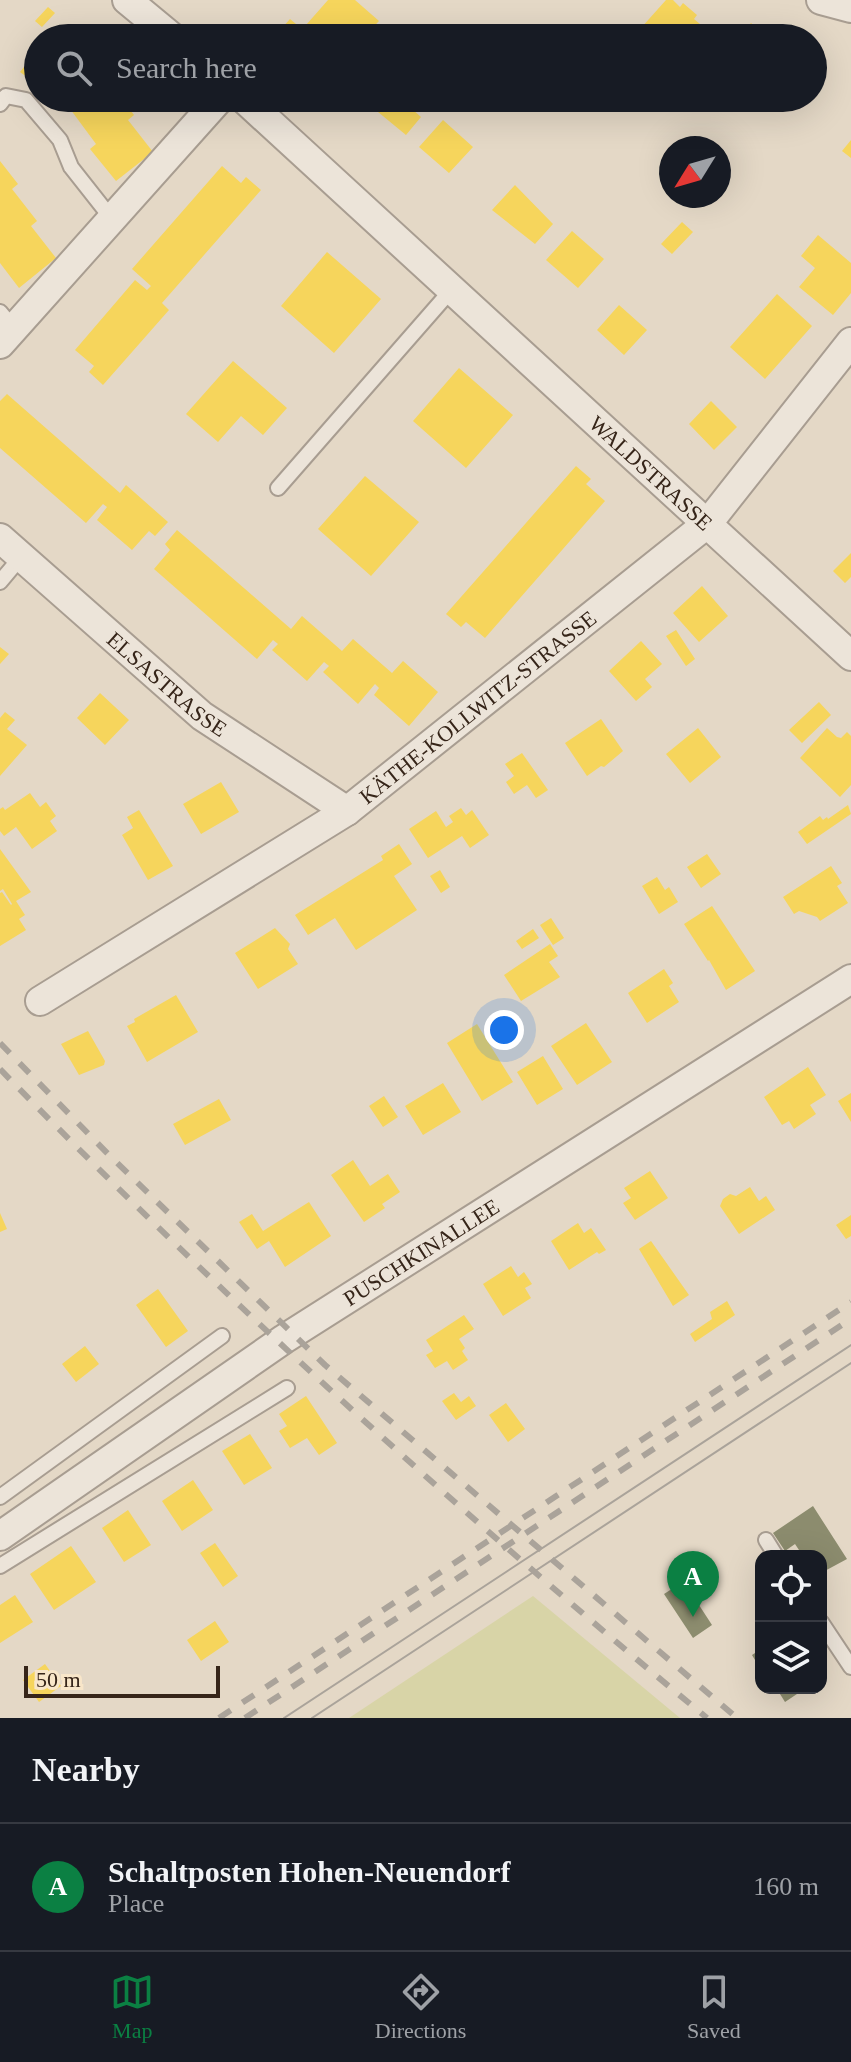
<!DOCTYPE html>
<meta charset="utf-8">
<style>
body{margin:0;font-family:"Times New Roman",serif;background:#20242c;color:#f1f3f6}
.controls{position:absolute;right:24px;bottom:24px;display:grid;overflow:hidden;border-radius:16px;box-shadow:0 8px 32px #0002}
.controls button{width:72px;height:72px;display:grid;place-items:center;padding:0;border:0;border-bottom:2px solid #363941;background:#171b24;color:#f1f3f6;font:40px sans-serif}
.compass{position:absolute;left:659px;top:136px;width:72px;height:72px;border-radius:50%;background:#171b24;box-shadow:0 8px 32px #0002;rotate:233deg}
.scale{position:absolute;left:24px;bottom:20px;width:196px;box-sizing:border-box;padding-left:8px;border:4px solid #362519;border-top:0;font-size:22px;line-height:28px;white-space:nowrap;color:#362519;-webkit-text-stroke:6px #f8e6c9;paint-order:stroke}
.you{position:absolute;left:504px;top:1030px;width:28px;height:28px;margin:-20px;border:6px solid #fff;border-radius:50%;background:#1a73e8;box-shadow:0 0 0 12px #1a73e833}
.badge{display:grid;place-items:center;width:52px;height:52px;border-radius:50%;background:#0b8043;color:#fff;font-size:26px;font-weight:700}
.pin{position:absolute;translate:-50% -66px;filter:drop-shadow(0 2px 4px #0008)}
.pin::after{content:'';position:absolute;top:42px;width:28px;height:24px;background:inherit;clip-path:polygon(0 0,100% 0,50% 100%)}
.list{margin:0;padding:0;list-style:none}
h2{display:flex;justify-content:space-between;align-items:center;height:104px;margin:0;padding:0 32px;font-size:34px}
h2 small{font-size:26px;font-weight:400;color:#9ea1a6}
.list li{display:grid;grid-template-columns:52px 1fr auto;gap:24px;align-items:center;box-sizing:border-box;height:128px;padding:0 32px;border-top:2px solid #363941}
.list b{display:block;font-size:30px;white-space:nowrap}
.list p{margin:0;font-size:26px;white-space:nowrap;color:#9ea1a6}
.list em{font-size:26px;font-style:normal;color:#9ea1a6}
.icon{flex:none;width:44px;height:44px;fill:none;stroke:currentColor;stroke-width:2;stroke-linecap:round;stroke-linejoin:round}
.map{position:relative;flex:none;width:851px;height:1718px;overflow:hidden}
.search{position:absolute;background:#171b24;box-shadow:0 8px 32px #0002;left:24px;right:24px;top:24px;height:88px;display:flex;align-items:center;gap:20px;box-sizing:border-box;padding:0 28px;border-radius:44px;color:#9ea1a6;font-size:30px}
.sheet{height:232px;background:#171b24}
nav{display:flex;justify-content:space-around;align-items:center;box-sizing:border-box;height:112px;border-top:2px solid #363941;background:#171b24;font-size:22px;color:#9ea1a6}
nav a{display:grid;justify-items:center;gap:4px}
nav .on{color:#0b8043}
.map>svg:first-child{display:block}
.green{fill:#d8d4a7}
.homes{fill:#f6d55c}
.industry{fill:#8c8c6e}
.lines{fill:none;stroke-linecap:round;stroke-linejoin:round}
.lane-casing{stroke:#a89d91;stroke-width:18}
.street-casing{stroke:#a89d91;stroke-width:32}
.lane{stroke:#ece4d9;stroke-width:14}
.street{stroke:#ece4d9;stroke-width:28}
.tram{stroke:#aaa39a;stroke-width:2}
.rail{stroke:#aaa39a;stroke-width:6;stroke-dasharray:14 14;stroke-linecap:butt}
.labels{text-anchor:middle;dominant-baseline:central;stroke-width:8;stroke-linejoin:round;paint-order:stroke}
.street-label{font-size:22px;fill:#362519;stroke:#f8e6c9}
</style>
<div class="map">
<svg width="851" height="1718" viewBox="0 0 851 1718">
<rect width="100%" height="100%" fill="#e4d8c6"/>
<!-- green -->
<path class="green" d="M533 1596 680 1718H349Z"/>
<!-- homes -->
<path class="homes" d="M328 0H355L379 21 363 38H321L306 25Z
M666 0H673L680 7 683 3 697 15 694 19 706 29 697 38H632Z
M48 7 55 13 42 27 35 21Z
M290 19 308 34 304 38H273Z
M751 23 767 38H737Z
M36 52 38 54V79L34 76 31 80 20 72Z
M62 98H121L134 115 128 120 153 152 116 181 90 149 96 144Z
M361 98H421L412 109 421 117 406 135Z
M508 98H533L523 112Z
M443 120 473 147 449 173 419 147Z
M851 140V158L842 151Z
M0 161 18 184 12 189 37 221 31 226 56 258 19 288 0 263Z
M222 166 241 183 246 177 261 190 162 303 169 310 103 385 89 372 94 366 75 350 135 280 147 290 151 286 132 269Z
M515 185 553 224 535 244 492 210Z
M682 222 693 232 672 254 661 244Z
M572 231 604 259 578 288 546 260Z
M818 235 851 263V293L833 315 799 287 815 268 801 256Z
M327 252 381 299 334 353 281 306Z
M777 294 812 326 765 379 730 347Z
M619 305 647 330 624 355 597 330Z
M233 361 287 408 263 435 241 416 218 442 186 414Z
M459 368 513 415 466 468 413 421Z
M7 394 120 493 126 485 168 522 155 536 149 531 132 550 97 520 107 507 103 504 86 523 0 448V401Z
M711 401 737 427 714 450 689 424Z
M576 466 591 479 586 484 605 501 485 638 466 622 461 627 446 614Z
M365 476 419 522 371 576 318 529Z
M177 530 291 629 302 616 342 651 353 639 392 673 403 661 438 692 409 726 374 695 379 688 375 684 358 704 323 672 329 666 324 662 307 681 272 650 278 644 273 640 257 659 154 569 170 550 165 544Z
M851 553V577L845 583 833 571Z
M702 586 728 616 699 642 673 613Z
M676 630 695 659 686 666 666 636Z
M641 641 662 664 645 679 652 687 636 701 609 671Z
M0 647 9 654 0 664Z
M100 693 129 720 105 745 77 718Z
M819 702 831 715 802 743 789 730Z
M5 712 15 720 7 729 27 745 0 776V718Z
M601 719 623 751 604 767 601 766 587 776 565 743Z
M698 728 721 757 690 783 666 754Z
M827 728 837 737 841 738 847 732 851 736V785L840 797 800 758Z
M522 753 548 790 536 798 527 785 514 794 506 782 514 776 505 764Z
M221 782 239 812 201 834 183 804Z
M30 793 40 807 46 802 56 816 50 821 57 831 32 849 16 827 4 836 0 831V809L3 807 5 810Z
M848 805 851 814 807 844 798 832 820 816 823 820 827 817 828 819Z
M461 808 466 815 472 810 489 835 470 848 462 836 428 858 409 829 436 811 446 827 453 822 449 816Z
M139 810 173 866 148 880 122 835 133 828 127 817Z
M399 844 412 864 394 876 417 910 356 950 335 918 308 935 295 915 383 860 381 856Z
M0 849 31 892 16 901 25 915 19 919 26 930 0 946V893L2 892 11 905 12 904 3 889 0 891Z
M707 854 721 874 701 888 687 867Z
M831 866 842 883 837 886 848 903 820 921 817 917 799 911 794 914 783 897Z
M440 870 450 887 441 893 430 876Z
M657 877 665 890 669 887 678 902 659 914 642 886Z
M712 906 755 971 726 990 709 960 708 961 684 924Z
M551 918 564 938 553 945 540 925Z
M275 928 290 944 288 949 298 964 258 989 235 953Z
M533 929 539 938 522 949 516 941Z
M550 944 558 956 549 962 560 977 521 1001 504 975Z
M664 969 673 983 669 986 679 1002 647 1023 628 993Z
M176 995 198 1032 147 1062 127 1026 135 1022 134 1019Z
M586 1023 612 1062 577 1085 551 1046Z
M477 1024 513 1082 482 1101 447 1043Z
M88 1031 105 1061 104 1065 79 1075 61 1044Z
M543 1056 563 1089 537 1105 517 1072Z
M808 1067 826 1095 810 1105 816 1114 794 1129 789 1121 782 1125 764 1097Z
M443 1083 461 1112 423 1135 405 1106Z
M851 1093V1122L838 1101Z
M384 1096 398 1117 383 1127 369 1106Z
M219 1099 231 1120 185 1145 173 1124Z
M353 1160 370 1186 388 1174 400 1192 382 1204 385 1208 364 1222 331 1175Z
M650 1171 668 1198 635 1220 623 1203 631 1198 624 1188Z
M750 1187 759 1201 766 1196 775 1210 739 1234 720 1206 723 1199 730 1194 736 1196Z
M309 1202 331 1236 285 1267 269 1241 257 1249 239 1222 252 1214 263 1231Z
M0 1213 7 1229 0 1232Z
M851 1215V1236L846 1239 836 1225Z
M578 1223 584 1233 591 1228 606 1250 599 1254 597 1252 569 1270 551 1241Z
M651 1241 689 1295 673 1306 639 1249Z
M511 1266 518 1277 524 1272 532 1284 525 1288 531 1298 503 1316 483 1284Z
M158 1289 188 1331 166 1347 136 1305Z
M727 1301 735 1315 695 1342 690 1334 712 1319 710 1312Z
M464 1315 474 1329 459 1339 465 1348 462 1351 468 1360 453 1370 447 1361 435 1368 426 1355 433 1351 426 1340Z
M85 1346 99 1364 76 1382 62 1364Z
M454 1393 461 1402 469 1396 476 1406 456 1420 442 1401Z
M306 1396 337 1443 319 1455 307 1438 290 1448 279 1431 287 1426 279 1414Z
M506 1403 525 1429 508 1442 489 1415Z
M250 1434 272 1468 244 1485 222 1451Z
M193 1480 213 1510 182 1531 162 1501Z
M128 1510 151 1545 124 1562 102 1528Z
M215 1543 238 1576 223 1587 200 1553Z
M71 1546 96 1582 54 1610 30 1574Z
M15 1595 33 1622 0 1643V1605Z
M215 1621 229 1642 201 1661 187 1640Z
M45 1664 61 1686 39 1702 23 1680Z"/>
<!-- industry -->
<path class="industry" d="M813 1506 847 1559 821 1573V1556H803L795 1544 785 1551 773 1533Z
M678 1585 694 1609 699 1605 712 1625 693 1638 664 1594Z
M761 1649V1670L752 1655Z
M789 1688H798L800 1692 785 1702 780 1694Z"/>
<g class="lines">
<!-- lane casing -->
<g class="lane-casing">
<path id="lane" d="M0 104 6 96 26 100 60 140 71 167 112 219
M0 312 14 329
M278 488 453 288
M0 582 21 557
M0 1497 222 1336
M766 1540 776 1556
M0 1566 287 1388
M821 1622 851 1667"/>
</g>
<!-- street casing -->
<g class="street-casing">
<g id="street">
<path d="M127 0 173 38"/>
<path d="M821 0 851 8"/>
<path id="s1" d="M243 98 851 656"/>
<path d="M0 344 220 98"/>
<path id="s2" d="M0 538 202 716 347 811"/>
<path id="s3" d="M40 1001 347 811 708 523 851 342"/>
<path id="s4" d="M0 1536 284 1339 851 979"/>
</g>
</g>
<!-- lane -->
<use href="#lane" class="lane"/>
<!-- street -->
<use href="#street" class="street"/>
<!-- tram -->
<path class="tram" d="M284 1718 851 1345
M312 1718 851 1363"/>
<!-- rail -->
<path class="rail" d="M0 1043 111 1157 325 1365 737 1718
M0 1069C223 1299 460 1513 707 1718
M219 1718 851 1302
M245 1718 851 1319"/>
</g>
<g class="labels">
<!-- street labels -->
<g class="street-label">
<text stroke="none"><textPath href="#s1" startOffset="554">WALDSTRASSE</textPath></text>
<text stroke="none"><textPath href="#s2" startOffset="222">ELSASTRASSE</textPath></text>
<text stroke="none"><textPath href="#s3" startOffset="528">KÄTHE-KOLLWITZ-STRASSE</textPath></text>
<text stroke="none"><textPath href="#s4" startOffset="508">PUSCHKINALLEE</textPath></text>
</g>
</g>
</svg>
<div class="controls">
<button><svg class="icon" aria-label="locate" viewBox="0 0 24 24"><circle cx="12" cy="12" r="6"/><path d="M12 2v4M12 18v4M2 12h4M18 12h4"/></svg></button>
<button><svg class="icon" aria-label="layers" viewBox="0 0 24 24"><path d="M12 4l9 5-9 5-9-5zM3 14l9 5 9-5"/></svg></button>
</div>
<svg class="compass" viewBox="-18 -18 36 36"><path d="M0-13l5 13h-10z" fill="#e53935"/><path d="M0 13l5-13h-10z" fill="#9ea1a6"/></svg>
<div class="scale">50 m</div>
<div class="you"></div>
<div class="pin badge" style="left:693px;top:1617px">A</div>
<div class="search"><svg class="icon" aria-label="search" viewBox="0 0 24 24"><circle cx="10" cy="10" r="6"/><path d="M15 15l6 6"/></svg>Search here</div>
</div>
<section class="sheet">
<h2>Nearby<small></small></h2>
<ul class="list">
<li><span class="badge">A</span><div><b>Schaltposten Hohen-Neuendorf</b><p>Place</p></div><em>160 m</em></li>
</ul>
</section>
<nav>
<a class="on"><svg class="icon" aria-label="map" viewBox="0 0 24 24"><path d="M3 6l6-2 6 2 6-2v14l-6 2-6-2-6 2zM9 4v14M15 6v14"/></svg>Map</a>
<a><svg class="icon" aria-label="directions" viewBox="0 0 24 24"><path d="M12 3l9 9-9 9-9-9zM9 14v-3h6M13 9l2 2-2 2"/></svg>Directions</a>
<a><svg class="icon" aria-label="saved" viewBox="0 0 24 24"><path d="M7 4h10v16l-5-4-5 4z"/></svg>Saved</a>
</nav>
